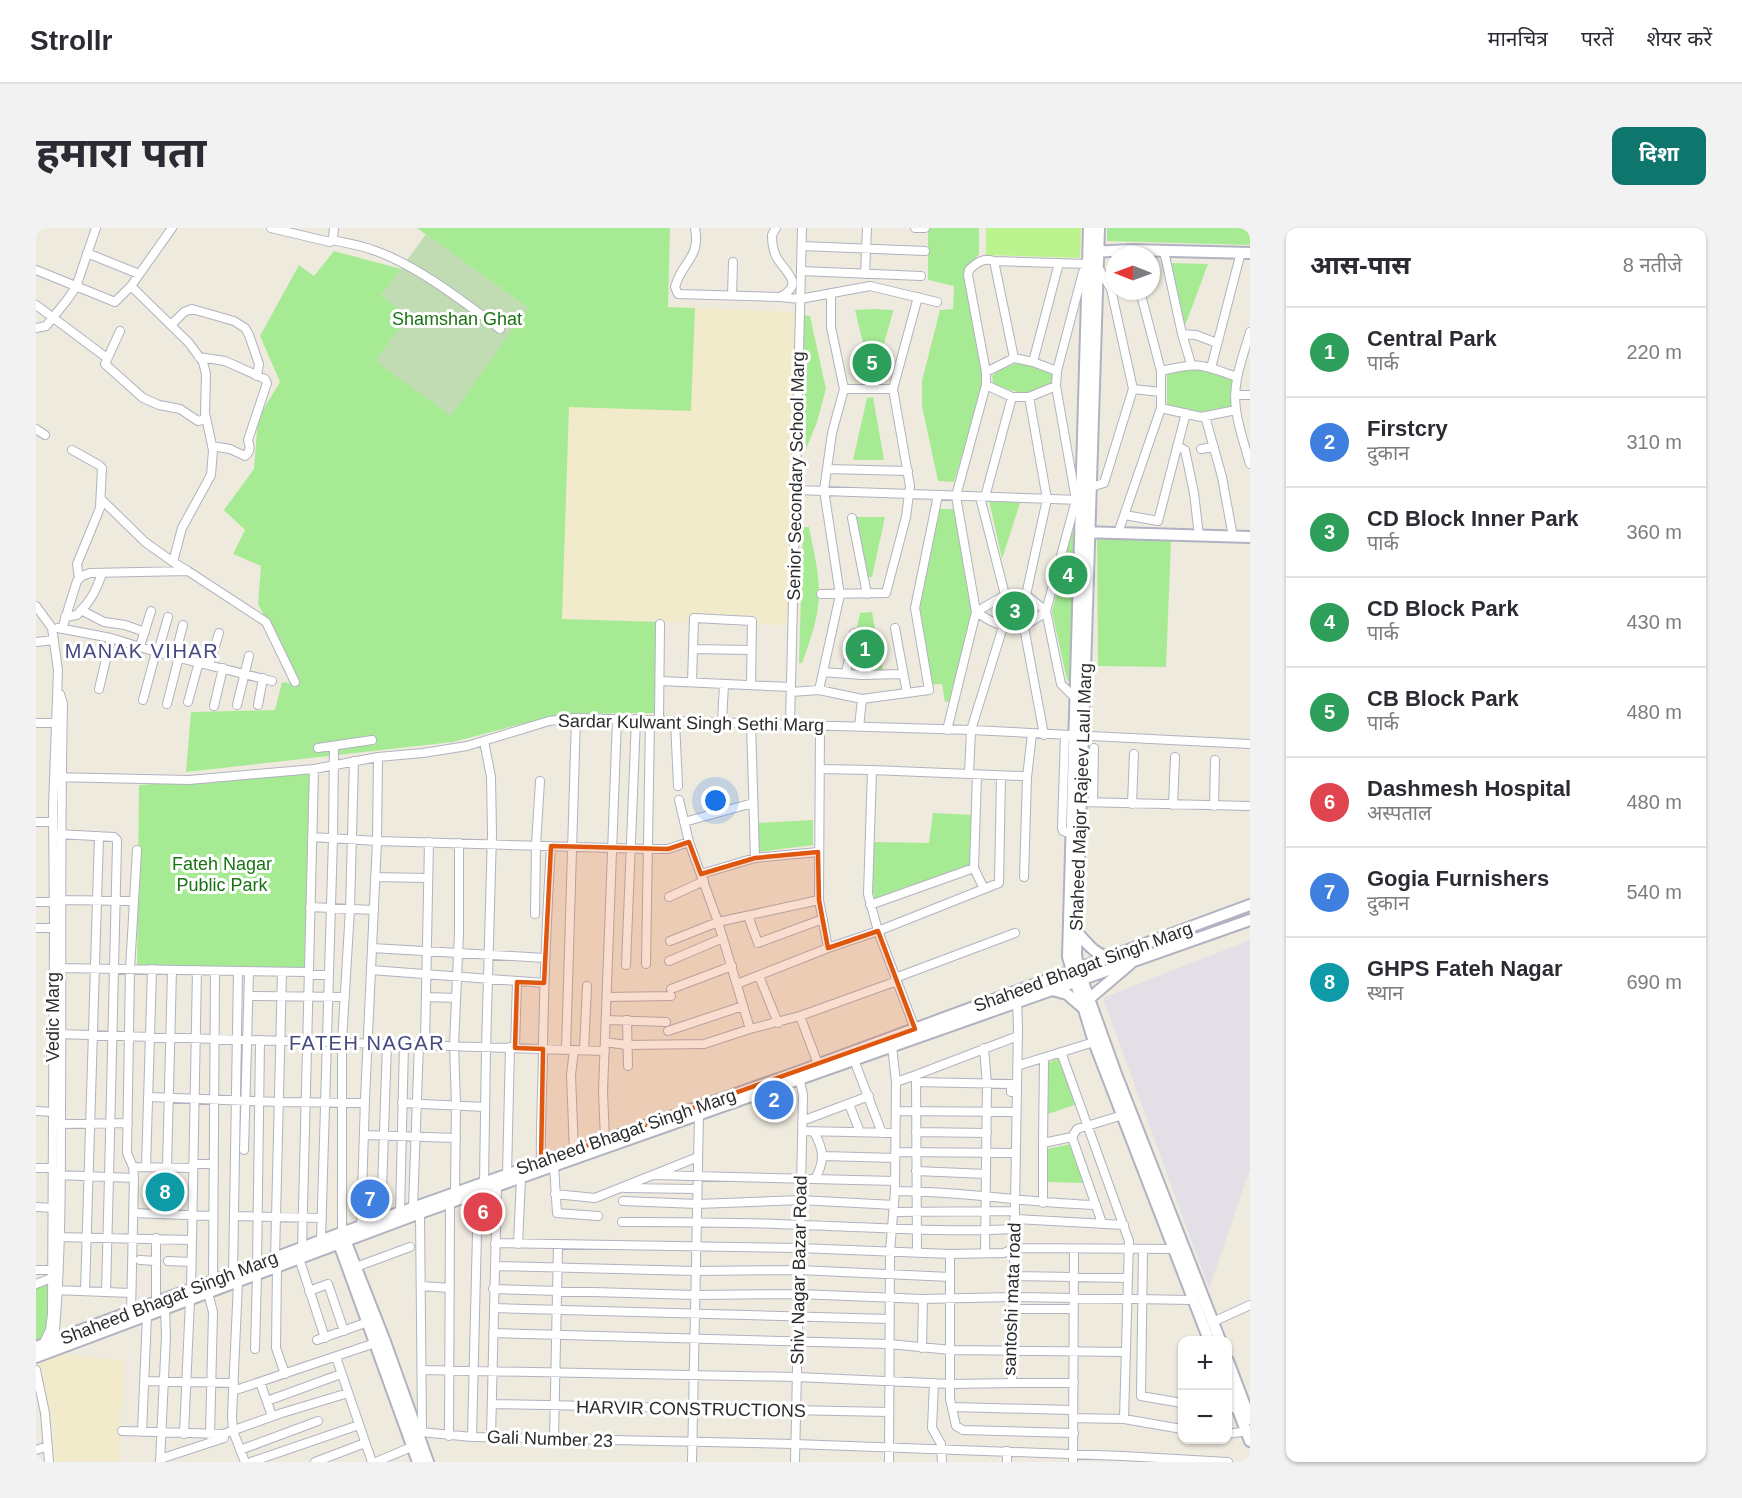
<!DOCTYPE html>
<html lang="hi">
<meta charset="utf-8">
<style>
body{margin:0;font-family:Helvetica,"Noto Sans Devanagari",sans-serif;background:#f2f2f3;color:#2b2b33}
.controls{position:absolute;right:18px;bottom:18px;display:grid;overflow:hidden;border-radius:12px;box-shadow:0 2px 4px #0004}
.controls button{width:54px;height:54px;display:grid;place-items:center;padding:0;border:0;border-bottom:2px solid #e1e1e2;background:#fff;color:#2b2b33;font:30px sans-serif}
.compass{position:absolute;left:1070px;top:18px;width:54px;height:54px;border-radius:50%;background:#fff;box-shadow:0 2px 4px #0004;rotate:271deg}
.you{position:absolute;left:680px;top:573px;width:21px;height:21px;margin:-15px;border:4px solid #fff;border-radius:50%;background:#1a73e8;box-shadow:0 0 0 9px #1a73e833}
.badge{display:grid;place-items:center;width:39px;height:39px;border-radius:50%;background:#0f766e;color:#fff;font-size:20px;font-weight:700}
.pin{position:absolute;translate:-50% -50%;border:3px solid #fff;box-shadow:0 2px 6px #0006}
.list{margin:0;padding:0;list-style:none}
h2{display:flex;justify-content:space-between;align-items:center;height:78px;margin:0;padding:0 24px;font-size:26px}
h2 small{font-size:20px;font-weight:400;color:#7c7c81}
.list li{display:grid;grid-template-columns:39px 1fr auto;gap:18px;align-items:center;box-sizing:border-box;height:90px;padding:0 24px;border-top:2px solid #e1e1e2}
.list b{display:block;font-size:22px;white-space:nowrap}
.list p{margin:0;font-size:20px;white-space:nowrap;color:#7c7c81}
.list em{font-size:20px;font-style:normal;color:#7c7c81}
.map{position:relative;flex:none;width:1214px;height:1234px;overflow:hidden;border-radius:12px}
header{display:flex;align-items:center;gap:36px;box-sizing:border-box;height:84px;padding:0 30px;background:#fff;border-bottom:2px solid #e1e1e2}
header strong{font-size:28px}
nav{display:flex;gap:33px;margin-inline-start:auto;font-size:21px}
.intro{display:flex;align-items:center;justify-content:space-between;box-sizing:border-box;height:144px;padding:0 36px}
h1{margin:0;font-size:42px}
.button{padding:15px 27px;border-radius:12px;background:#0f766e;color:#fff;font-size:21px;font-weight:700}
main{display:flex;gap:36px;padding:0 36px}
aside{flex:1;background:#fff;border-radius:12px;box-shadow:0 2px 4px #0004}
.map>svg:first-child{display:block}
.industrial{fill:#e2dfe7}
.education{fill:#f2ebcb}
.green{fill:#a6eb94}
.cemetery{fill:#c1dbb3}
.pitch{fill:#bbf48f}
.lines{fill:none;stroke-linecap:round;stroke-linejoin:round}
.street-casing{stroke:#b1b2c1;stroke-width:10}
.secondary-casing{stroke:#b1b2c1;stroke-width:14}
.street{stroke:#fff;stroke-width:8}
.secondary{stroke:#fff;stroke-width:10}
.marked{fill:#df570e;fill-opacity:0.2;stroke:#df570e;stroke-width:4.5;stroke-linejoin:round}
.labels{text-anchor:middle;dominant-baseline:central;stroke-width:6;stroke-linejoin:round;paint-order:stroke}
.park-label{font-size:18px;fill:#197313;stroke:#fff}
.street-label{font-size:18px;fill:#2c2c2c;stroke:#fff}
.neighbourhood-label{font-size:20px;letter-spacing:1.5px;fill:#474983;stroke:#fff}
</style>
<header>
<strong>Strollr</strong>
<nav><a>मानचित्र</a><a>परतें</a><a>शेयर करें</a></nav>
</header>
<div class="intro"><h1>हमारा पता</h1><a class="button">दिशा</a></div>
<main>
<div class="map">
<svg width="1214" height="1234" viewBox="0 0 1214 1234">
<rect width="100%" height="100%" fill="#efeade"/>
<!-- industrial -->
<path class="industrial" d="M1214 712V941L1173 1061 1067 770Z"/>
<!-- education -->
<path class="education" d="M659 80 760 84 750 397 526 391 533 178 655 183Z
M27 1126 88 1133 83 1234H18L17 1206 3 1136Z"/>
<!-- green -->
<path class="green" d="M381 0H634L632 79 659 80 655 183 533 179 526 391 626 394 623 485 524 486 417 514 150 544 155 484 239 482 246 454 257 456 255 440 222 376 225 338 197 326 209 302 188 282 218 241 222 190 244 154 224 108 263 37 278 48 298 23 365 41 345 68 492 80Z
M892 0H943V26L929 44 931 50 947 147 946 160 918 254 902 253 886 178V153L904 82 917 81 918 58 892 52Z
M1071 0H1214V17L1071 13Z
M1135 35 1172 36 1150 95H1145Z
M838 81 857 82V84L837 155H832L827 115 819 82Z
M767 87 774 88 790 161 781 194 770 221Z
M978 136C997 137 1009 133 1019 152 1001 173 978 164 957 156L956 148 962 143Z
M1155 139H1168L1197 151 1196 179 1164 186 1131 177V145Z
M837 169 848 232H817L831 170Z
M953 272 984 275 966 331Z
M901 281H921L942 384 917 473 909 474 906 456 893 457 878 381Z
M816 289H849L836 349 830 350Z
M767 299H773C777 321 783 343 783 365 783 389 774 413 766 435H763Z
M1035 304 1040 307 1036 457 1031 452 1016 384Z
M1061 311 1135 313 1130 439 1062 438Z
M971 369C985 369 994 370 1003 382L987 396 968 395 955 383Z
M836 384 847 443 811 444 824 385Z
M274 546 268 740 101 737 103 557Z
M897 585 937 587 938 639 869 659 839 672 836 659 838 614 893 615Z
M777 592V617L723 624 721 595Z
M1029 828 1044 875 1009 887 1011 835Z
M1035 916 1051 955 1011 954V921Z
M17 1051 13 1108 0 1112V1058Z"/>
<!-- cemetery -->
<path class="cemetery" d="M390 6 492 80 415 188 339 133 372 88 345 68Z"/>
<!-- pitch -->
<path class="pitch" d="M950 0H1045L1044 30 950 27Z"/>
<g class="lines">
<!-- street casing -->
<g class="street-casing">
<path id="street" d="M235 0 294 14 297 10 298 0
M659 0C665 30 646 33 639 59L642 66 744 69C769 56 750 45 741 30 737 23 736 15 736 7L740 0
M879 0H889
M296 12C309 15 324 17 337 22 379 36 428 74 464 101
M766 18 889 23
M1128 23 1146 106 1155 136
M51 25 103 46
M958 33 1051 36
M1062 39 1075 61 1097 161
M0 42 79 74 95 58 153 115 167 134 170 146 169 185 177 222 175 247 146 300 137 334 152 343
M765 43 885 48
M829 46 831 0
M95 58 136 0
M1104 63 1125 143
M696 68 697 34
M744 69 764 71 834 58 901 74
M0 77 71 130
M135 97 148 84 156 81 198 93 209 100 213 107 223 136 221 148
M0 100 10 98 31 72 40 59 60 0
M84 103 69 136 107 170 123 177 144 181 162 193 170 191
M1214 104C1207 129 1196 154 1200 181 1202 199 1209 218 1214 236
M1146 106 1160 107 1181 115
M163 129 189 133 229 151 231 155 212 212C214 219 215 223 209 228L194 221 176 218
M997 134 1023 35
M1175 140 1205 24
M1021 143 1047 44
M950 144 978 130 997 134 1021 143 1020 158 1040 272 1010 383 1025 456 1038 469
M950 157V144L932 47 933 42C940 35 948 29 958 33L978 130
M808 161H857
M1199 167H1214
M976 169H993L1020 158
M1200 182 1165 189 1125 180V143C1163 134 1164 136 1201 149
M1169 188 1186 249 1197 309
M0 201 9 207
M1141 218 1149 222 1158 265 1163 308
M1165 221 1178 219
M36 222 63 237 66 240 64 280 41 336 43 351
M791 241 872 243
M1055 259 1068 255 1097 161 1125 164
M760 262 1044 272
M944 269 969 367
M65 271 109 314 137 334
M1089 287 1122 293 1150 185
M816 290 831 366
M1082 305 1125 180
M980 365 990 367 1010 383C984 406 968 403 940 384L969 367Z
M785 366 850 365 870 289 874 258 857 161 882 69
M990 367 1011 271 993 169
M0 378 16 400 22 442 17 580 18 697 16 1086 14 1102 7 1116
M45 382C56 372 61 359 66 346
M29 389 41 387 45 382 68 394 89 397 109 404
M988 399 1008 507
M22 400 75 410 120 424 236 453
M859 400 871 465
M26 401 41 353 46 348 54 345 152 343 230 394 259 454
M0 414 18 412
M104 418 115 383
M657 421 715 422
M122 424 132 389
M139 428 147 397
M173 437 183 405
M787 444 826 447 867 446
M810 445 818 405
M624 453 755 459
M656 454 658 390 716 393 715 457
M63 461 75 410
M783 462 826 471 823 499
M755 464 783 462 804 367 788 262 796 205 808 161 795 99V65
M826 471 893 462 879 380 902 267
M107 472 120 424
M152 474 163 434
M131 476 143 429
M201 477 213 428
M222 477 227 450
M178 478 187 440
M623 492 624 396
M639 493 642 558
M686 494 688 456
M0 495H20
M715 495 719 630
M754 496 766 0
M784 497 783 672 792 720 842 703 963 655 965 548
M911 502 940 384 920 268 950 157 976 169 949 269
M1029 508 1026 600 1027 603 1035 606
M282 520 336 512
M342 529 341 613 610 621H632L653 614
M784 541 836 542 832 666 842 703 879 801
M836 542 985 548
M933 546 935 502 967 399
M941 547 938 640 948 661
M18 549 153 552 278 541 342 529 387 525 431 518 513 493 540 490 935 502 1214 516
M643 572 653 614 682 694 714 801
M1044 574 1214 578
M1057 574 1058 520
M1096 576 1098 526
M1137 577 1139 529
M1178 578 1179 532
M0 594H17
M648 594 717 575
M21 606 78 609 81 612V616L73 949 22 947
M276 609 341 613 329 871 325 998
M665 646 719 630 782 624
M339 649 392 650
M988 649 991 549 996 506
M633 669 668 653
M25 672 97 673
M0 674H18
M834 677 938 640
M274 679 338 682
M499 686 500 617 504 553
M712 688 722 715 787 691
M0 700H18
M634 713 682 694 783 672
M336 720 509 730
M633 733 687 710
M610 736 614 492
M590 737 600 491
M22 740 272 744
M335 742 508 755
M278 747H292
M723 748 742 795
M859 750 979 705
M701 756 792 720
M635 761 696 738
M213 768 309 769
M390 769 420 770
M571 769 635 768
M764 788 782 836
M570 792 630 794
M591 792 592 838
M632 803 707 778
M22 806 569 823
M569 814 590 817 668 816 714 801 764 788 861 753
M389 816 393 614
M479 820 481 754
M948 820 951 856 949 1025
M530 822 540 490
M548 822 551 758
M1025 824 1093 1013 1088 1191
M818 832 846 905
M981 838 1058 814
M880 847 982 808
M860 854 880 847 881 1024
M880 854 975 856V864H981
M112 869 243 874 329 875
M366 875 449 879
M813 876 824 904
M0 883 17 884
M860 883 980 884
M766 893 833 868
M22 896 92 895
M766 903 859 905
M778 904C788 922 789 933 779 951
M880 904 951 905
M328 907 420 910
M569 912 567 863 581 491
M1007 915 1008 830
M208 922 213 744
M538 923 535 847 538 822
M859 924 980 925
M788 928 859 930
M505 934C504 895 507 858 507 819 508 752 511 685 515 618
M157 936H178
M518 938 521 985 562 988
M97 939 157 940
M110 939 116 741
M131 939 136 742
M0 940H17
M880 943 950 946
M471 946 474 819
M617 947 859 953
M448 954 450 821 456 606 455 549 448 513
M589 960 661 961
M859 963C927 963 993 975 1060 977
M419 964 420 876 418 817 423 705V615
M519 966 559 970 662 929
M587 973 661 976 764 972 858 977
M1007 975V915L1036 909
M0 979 17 980
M377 979 383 816
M364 984 368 816
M858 984 978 983
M97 985 177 988
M384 985 386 1199
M198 988 286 990
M345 991 351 815
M978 991 1088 997
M586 994C646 994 705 994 764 997 835 999 907 1005 978 1001
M1066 995 1036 909 1041 901 1087 887
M306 1005V814L314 681 318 533
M19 1009 156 1012 161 742
M120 1010V1075
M285 1012 297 610 298 518
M459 1015 763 1020 914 1026V1171L920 1198 927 1202 1038 1205
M482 1016 485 950
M266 1020 278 541
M1107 1022 1105 1168 1146 1175
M914 1026 968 1025 978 1020 1137 1021
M239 1030 246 744
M263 1030 289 1110
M104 1032 120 1033
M132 1033 155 1034
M221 1037 224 812
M459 1038 659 1043 763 1042 914 1049
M241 1039 240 1120 249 1146
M320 1039 374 1019
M0 1042H16
M197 1047 202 743
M977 1048 1092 1050
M177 1054 179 743
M202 1054 196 1188 197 1203 209 1234
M0 1056 18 1049
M385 1058 414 1060
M457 1061 659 1067 762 1066 887 1071 977 1069 1156 1072
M18 1062 95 1065
M155 1062 156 1012
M49 1063 63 608
M273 1063 292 1056 308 1103
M70 1064 73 949 98 950
M172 1065 177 1084 174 1207
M458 1080 853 1091
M977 1081H1038
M95 1084 98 950 97 939 91 925 94 741 101 622
M1177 1094 1214 1077
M457 1105 853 1116 915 1122 1089 1124
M281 1112 332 1094
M18 1113C25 1036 25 958 25 881 26 746 24 611 27 476L24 466
M886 1120 887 1071
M219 1121 221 1046
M300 1129 336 1234
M0 1142 9 1185 13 1234
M386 1142 761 1149 915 1156 976 1155 982 799 981 773
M108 1153 198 1155
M224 1154 236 1188
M898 1155 896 1200 905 1216 906 1234
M976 1155H1038
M197 1163 339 1115
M231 1173 305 1146
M457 1176 853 1184
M916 1179 1037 1182
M1192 1181 1201 1179
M1037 1190 1088 1191 1146 1201
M86 1203 187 1206 246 1185 312 1165
M106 1204 111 1088
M148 1206 154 1072
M1192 1206 1211 1203
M379 1207 385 1204 436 1209 759 1216 1087 1228 1192 1234
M413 1208 414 975
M436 1209 442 964
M455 1209 461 958
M518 1211 522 1017
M0 1222 12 1218
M204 1222 282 1193
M124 1231 188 1210
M124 1234 130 1108 129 1081
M215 1234 323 1197
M279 1234 329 1215
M340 1234 380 1217
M656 1234 663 887
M759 1234 767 867 763 848
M853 1234 854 1024 859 963 860 854 856 818
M971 1234V1223
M1037 1234 1038 1021"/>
</g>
<!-- secondary casing -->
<g class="secondary-casing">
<path id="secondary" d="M1053 0 1032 729 1058 814 1173 1112
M1063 0 1040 726 1042 740 1080 846 1184 1112
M1055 24 1095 22 1214 25
M1046 304 1214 309
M1040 703C1050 714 1059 728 1075 729
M1016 762 1031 766 1046 779
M1054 770 1094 736
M307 1007 348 1111 392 1234
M301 1010 382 1234
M0 1119 300 1007 762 844 1214 677
M0 1129 384 985 1214 692
M1192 1133 1214 1191
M1192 1156 1214 1213"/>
</g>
<!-- street -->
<use href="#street" class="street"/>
<!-- secondary -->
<use href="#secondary" class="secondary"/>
</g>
<!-- marked area -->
<path class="marked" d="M653 614 665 646 719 630 782 624 783 672 792 720 842 703 879 801 505 934 507 821 479 820 481 754 508 755 515 618 632 621Z"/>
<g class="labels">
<!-- park labels -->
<g class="park-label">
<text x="421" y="91">Shamshan Ghat</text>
<text x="186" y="636">Fateh Nagar<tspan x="186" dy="21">Public Park</tspan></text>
</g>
<!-- street labels -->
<g class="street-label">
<text transform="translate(760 248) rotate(-89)">Senior Secondary School Marg</text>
<text transform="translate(655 495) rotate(1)">Sardar Kulwant Singh Sethi Marg</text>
<text transform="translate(1045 569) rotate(-88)">Shaheed Major Rajeev Laul Marg</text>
<text transform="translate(1047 739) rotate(-20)">Shaheed Bhagat Singh Marg</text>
<text transform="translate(17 789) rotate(-90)">Vedic Marg</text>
<text transform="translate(590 904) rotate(-19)">Shaheed Bhagat Singh Marg</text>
<text transform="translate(763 1042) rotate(-89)">Shiv Nagar Bazar Road</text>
<text transform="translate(133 1070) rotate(-21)">Shaheed Bhagat Singh Marg</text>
<text transform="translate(976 1071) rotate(-88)">santoshi mata road</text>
<text transform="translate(655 1181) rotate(1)">HARVIR CONSTRUCTIONS</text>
<text transform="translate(514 1211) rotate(2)">Gali Number 23</text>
</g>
<!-- neighbourhood labels -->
<g class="neighbourhood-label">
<text x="106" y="423">MANAK VIHAR</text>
<text x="331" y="815">FATEH NAGAR</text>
</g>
</g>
</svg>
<div class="controls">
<button>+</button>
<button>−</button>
</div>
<svg class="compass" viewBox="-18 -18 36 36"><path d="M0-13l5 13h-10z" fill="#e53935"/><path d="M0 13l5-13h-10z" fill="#7c7c81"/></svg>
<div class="you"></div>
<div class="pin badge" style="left:829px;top:421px;background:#2e9e5b">1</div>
<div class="pin badge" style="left:738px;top:872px;background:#3f7fe0">2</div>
<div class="pin badge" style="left:979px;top:383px;background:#2e9e5b">3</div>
<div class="pin badge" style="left:1032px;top:347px;background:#2e9e5b">4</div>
<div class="pin badge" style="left:836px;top:135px;background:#2e9e5b">5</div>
<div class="pin badge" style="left:447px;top:984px;background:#e0444e">6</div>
<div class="pin badge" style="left:334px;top:971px;background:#3f7fe0">7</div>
<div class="pin badge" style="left:129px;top:964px;background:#0f9aa8">8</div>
</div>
<aside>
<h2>आस-पास<small>8 नतीजे</small></h2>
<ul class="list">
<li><span class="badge" style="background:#2e9e5b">1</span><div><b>Central Park</b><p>पार्क</p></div><em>220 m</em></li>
<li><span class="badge" style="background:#3f7fe0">2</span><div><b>Firstcry</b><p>दुकान</p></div><em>310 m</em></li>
<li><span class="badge" style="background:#2e9e5b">3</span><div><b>CD Block Inner Park</b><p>पार्क</p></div><em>360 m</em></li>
<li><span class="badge" style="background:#2e9e5b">4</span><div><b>CD Block Park</b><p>पार्क</p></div><em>430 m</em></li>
<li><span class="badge" style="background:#2e9e5b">5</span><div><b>CB Block Park</b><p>पार्क</p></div><em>480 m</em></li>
<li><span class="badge" style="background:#e0444e">6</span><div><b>Dashmesh Hospital</b><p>अस्पताल</p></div><em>480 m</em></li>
<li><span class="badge" style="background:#3f7fe0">7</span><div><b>Gogia Furnishers</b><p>दुकान</p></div><em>540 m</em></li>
<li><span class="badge" style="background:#0f9aa8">8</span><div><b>GHPS Fateh Nagar</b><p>स्थान</p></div><em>690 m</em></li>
</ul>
</aside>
</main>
